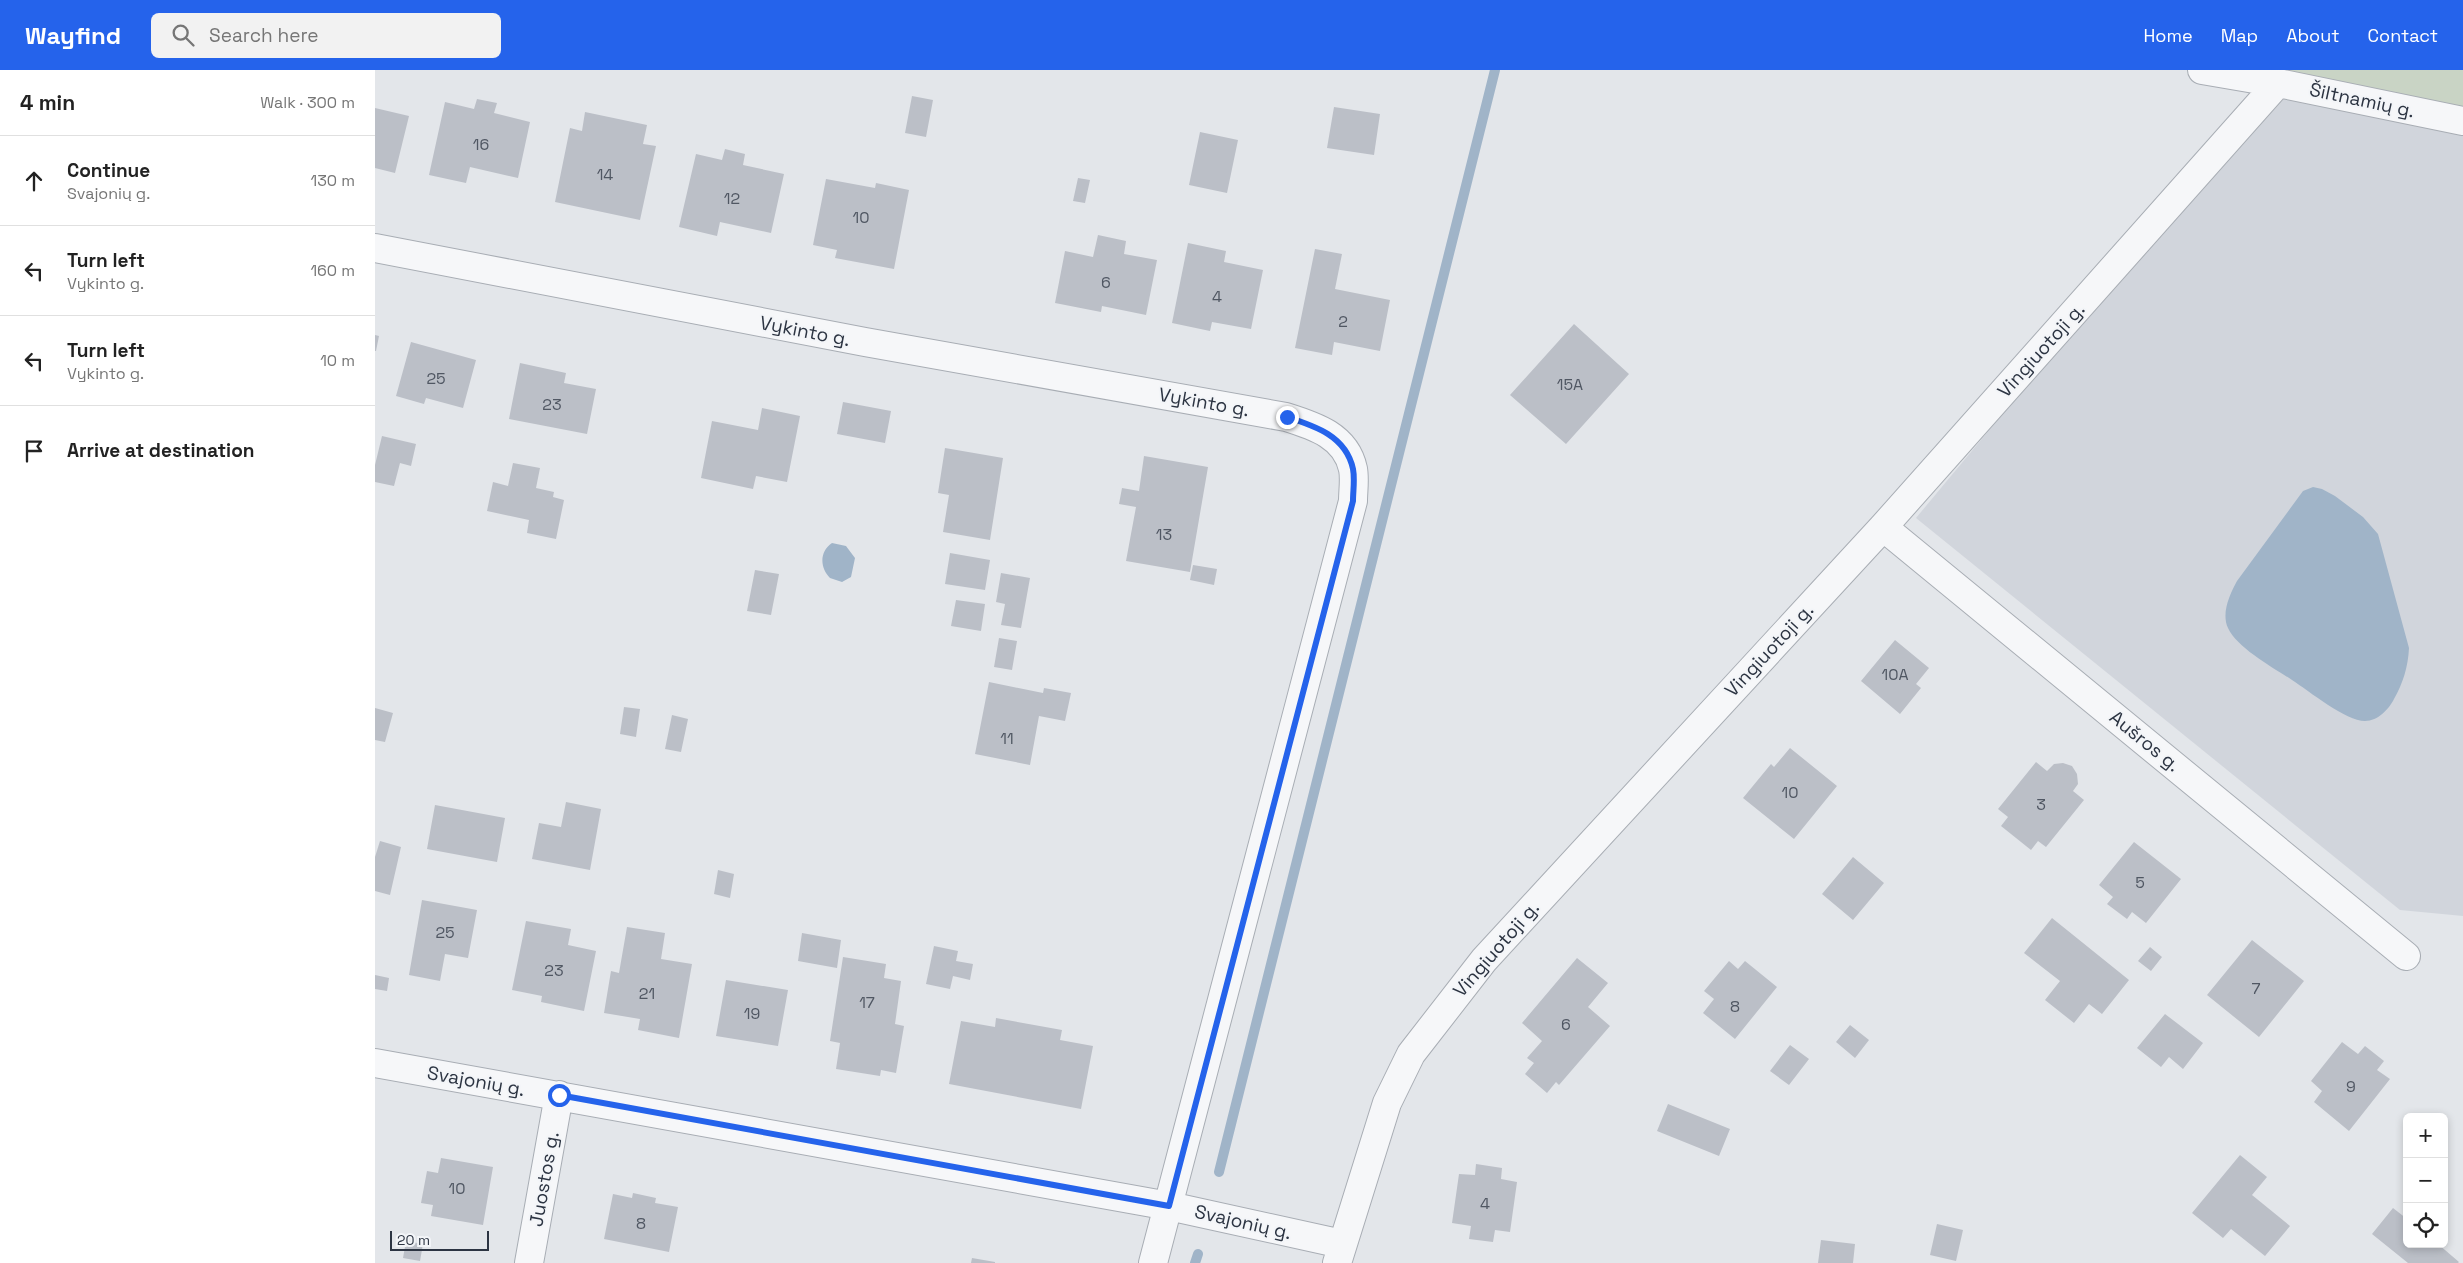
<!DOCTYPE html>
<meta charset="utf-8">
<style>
body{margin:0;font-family:"Space Grotesk",sans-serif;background:#f2f2f2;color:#222}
.controls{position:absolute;right:15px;bottom:15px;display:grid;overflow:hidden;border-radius:8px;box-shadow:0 2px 8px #0003}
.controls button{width:45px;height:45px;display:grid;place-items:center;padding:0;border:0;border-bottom:1px solid #e0e0e0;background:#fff;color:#222;font:25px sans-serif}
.scale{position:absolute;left:15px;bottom:12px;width:99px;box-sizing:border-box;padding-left:5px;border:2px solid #2c3442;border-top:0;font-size:14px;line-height:18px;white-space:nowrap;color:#2c3442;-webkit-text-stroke:4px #f3f5f8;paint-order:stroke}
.stop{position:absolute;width:15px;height:15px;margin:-11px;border:4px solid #2563eb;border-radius:50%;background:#fff}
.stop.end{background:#2563eb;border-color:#fff;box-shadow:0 1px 5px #0008}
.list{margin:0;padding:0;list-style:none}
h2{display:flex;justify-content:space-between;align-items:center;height:65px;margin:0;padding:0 20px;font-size:21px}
h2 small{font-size:16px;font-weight:400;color:#767676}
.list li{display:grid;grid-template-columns:32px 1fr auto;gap:15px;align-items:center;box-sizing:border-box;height:90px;padding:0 20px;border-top:1px solid #e0e0e0}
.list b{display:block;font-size:19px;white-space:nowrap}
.list p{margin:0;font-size:16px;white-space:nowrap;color:#767676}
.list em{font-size:16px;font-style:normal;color:#767676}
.icon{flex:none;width:28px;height:28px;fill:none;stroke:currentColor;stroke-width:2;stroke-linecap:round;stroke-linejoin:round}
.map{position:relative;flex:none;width:2088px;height:1193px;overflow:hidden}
header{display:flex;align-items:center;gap:30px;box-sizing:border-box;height:70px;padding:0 25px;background:#2563eb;color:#fff}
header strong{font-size:24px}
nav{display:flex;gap:28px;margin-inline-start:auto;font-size:18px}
.search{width:350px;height:45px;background:#f2f2f2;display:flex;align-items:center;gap:12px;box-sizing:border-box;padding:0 18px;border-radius:8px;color:#767676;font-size:19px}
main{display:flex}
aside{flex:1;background:#fff}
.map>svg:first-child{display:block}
.built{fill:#d1d5dc}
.green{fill:#c9d4c5}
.water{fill:#a0b4c8}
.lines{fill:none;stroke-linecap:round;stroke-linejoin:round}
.stream{stroke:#a0b4c8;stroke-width:10}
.building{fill:#bbbfc7}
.street-casing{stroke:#a8adb4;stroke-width:30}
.street{stroke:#f6f7f9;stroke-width:28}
.route{stroke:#2563eb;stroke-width:6}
.labels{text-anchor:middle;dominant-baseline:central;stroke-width:4;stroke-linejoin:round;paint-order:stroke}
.number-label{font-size:16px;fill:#505763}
.street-label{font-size:19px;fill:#2c3442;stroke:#f3f5f8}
</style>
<header>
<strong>Wayfind</strong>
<div class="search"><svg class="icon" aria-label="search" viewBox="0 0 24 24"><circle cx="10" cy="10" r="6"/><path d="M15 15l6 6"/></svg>Search here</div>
<nav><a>Home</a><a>Map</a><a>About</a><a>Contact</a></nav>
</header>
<main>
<aside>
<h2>4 min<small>Walk · 300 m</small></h2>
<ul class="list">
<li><svg class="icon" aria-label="ahead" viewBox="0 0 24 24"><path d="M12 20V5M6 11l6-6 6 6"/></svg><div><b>Continue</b><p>Svajonių g.</p></div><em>130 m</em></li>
<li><svg class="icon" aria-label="left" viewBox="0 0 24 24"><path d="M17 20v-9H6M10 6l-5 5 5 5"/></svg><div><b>Turn left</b><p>Vykinto g.</p></div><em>160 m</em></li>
<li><svg class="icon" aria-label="left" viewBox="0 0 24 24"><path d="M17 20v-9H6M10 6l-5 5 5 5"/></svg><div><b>Turn left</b><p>Vykinto g.</p></div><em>10 m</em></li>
<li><svg class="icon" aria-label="arrive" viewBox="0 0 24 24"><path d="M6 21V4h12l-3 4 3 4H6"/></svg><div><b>Arrive at destination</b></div></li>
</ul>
</aside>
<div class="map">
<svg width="2088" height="1193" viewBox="0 0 2088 1193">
<rect width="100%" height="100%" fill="#e3e6ea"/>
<!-- built -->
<path class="built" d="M1903 13 2088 51V846L2025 840 1541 448Z"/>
<!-- green -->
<path class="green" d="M1827 0H2088V51Z"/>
<!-- water -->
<path class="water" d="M1938 417 1947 419 1960 426 1988 447 2003 464 2034 578C2033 597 2028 613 2019 629 2014 639 2003 651 1990 651 1971 651 1934 621 1917 610 1899 598 1862 578 1853 558 1846 543 1855 524 1862 511L1928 421Z
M457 473 471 476 480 488 476 507 467 512 455 508C445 498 444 482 457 473Z"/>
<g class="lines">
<!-- stream -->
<path class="stream" d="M844 1102 1120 0
M820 1193 823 1184"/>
</g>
<!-- building -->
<path class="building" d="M537 26 558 30 551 67 530 63Z
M102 29 122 33 119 43 155 52 143 108 95 97 91 113 54 105 70 32 99 39Z
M959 37 1005 44 999 85 952 78Z
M0 38 34 46 20 103 0 98Z
M210 42 272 55 268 74 281 76 265 150 180 132 195 58 207 61Z
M825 62 863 70 852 123 814 115Z
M350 79 370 84 368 95 409 104 396 163 345 152 342 166 304 157 321 84 347 90Z
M703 108 715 110 710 133 698 131Z
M451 109 500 118 501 113 534 120 519 199 460 188 462 180 438 175Z
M723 165 751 171 749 184 782 190 771 245 727 236 726 242 680 233 690 181 718 187Z
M813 173 851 181 849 192 888 200 876 259 837 252 835 261 797 253Z
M940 179 967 184 960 219 1015 230 1005 281 959 272 957 285 920 278Z
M1199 254 1254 304 1191 374 1135 325Z
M0 265 4 266 1 281H0Z
M36 272 101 290 88 338 51 328 49 334 21 326Z
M145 293 191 303 189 313 221 319 212 364 134 349Z
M468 332 516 341 510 373 462 364Z
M387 338 425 346 412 412 381 406 378 419 326 408 337 351 383 360Z
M7 366 41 374 36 396 25 393 19 416 0 412V395Z
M570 378 628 388 615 470 568 462 574 425 563 423Z
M769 386 833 397 815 502 751 491 761 437 744 434 747 418 764 421Z
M138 393 165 398 161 418 179 422 178 427 189 430 181 469 152 463 154 450 112 441 118 412 133 416Z
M575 483 615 490 610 520 570 514Z
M818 495 842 499 839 515 815 510Z
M380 500 404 504 396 545 372 541Z
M626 503 655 508 646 558 626 555 630 534 621 532Z
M581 530 610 534 606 561 576 556Z
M624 568 642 571 637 600 619 597Z
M1520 570 1554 598 1541 614 1546 618 1525 644 1486 611Z
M614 612 668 623 669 618 696 623 690 651 664 646 655 695 600 684Z
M249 637 265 639 261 667 245 664Z
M0 638 18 643 10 672 0 670Z
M297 645 313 649 306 682 290 679Z
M1415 678 1462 716 1419 769 1368 728 1396 694 1399 697Z
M1661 692 1672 701 1679 694 1688 693 1697 696 1702 704 1703 714 1698 721 1709 730 1671 777 1663 771 1656 780 1626 756 1633 747 1623 739Z
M191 732 226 739 215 800 157 789 164 753 186 757Z
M60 735 130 748 122 792 52 779Z
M5 771 26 777 15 825 0 821V787Z
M1759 772 1806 809 1771 853 1757 842 1752 849 1732 834 1738 827 1724 815Z
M1478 787 1509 813 1478 850 1447 824Z
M343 800 359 804 355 828 339 824Z
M47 830 102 840 93 888 70 884 65 911 34 905Z
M1677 848 1754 910 1727 944 1714 934 1699 953 1670 930 1685 911 1649 883Z
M151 851 196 859 193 875 221 881 209 941 166 932 167 926 137 920Z
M252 857 290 863 286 889 317 894 304 968 263 960 265 949 229 943 236 901 244 903Z
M427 863 466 870 462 898 423 891Z
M1877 870 1929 911 1884 967 1832 925Z
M559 876 583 881 581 891 598 894 595 910 578 906 575 919 551 914Z
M1775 877 1787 887 1776 901 1763 891Z
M468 887 511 894 509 908 526 911 520 954 529 956 521 1003 506 1000 505 1006 461 999 465 973 455 971Z
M1202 888 1233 913 1213 937 1235 956 1184 1015 1181 1012 1172 1023 1150 1004 1159 993 1152 988 1167 971 1147 953Z
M1354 891 1363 899 1370 891 1402 917 1360 969 1328 943 1339 929 1329 921Z
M0 905 14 908 12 921 0 919Z
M351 910 413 920 403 976 341 966Z
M1790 944 1828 973 1808 999 1794 987 1786 997 1762 978Z
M621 948 687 960 685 970 718 976 706 1039 574 1014 586 951 620 957Z
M1475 955 1494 970 1480 988 1461 972Z
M1967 972 1983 984 1990 976 2009 991 2002 1000 2015 1009 1974 1061 1939 1032 1947 1021 1936 1011Z
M1415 975 1434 989 1414 1015 1395 1001Z
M1293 1034 1355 1059 1344 1086 1282 1061Z
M1865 1085 1892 1107 1877 1125 1915 1156 1890 1186 1856 1159 1848 1168 1817 1143Z
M66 1088 118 1097 108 1155 56 1146 58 1135 46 1133 52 1101 63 1103Z
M1101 1094 1127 1098 1126 1109 1142 1112 1135 1162 1120 1160 1118 1172 1094 1169 1096 1156 1077 1153 1084 1104 1100 1105Z
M258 1123 281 1128 280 1133 303 1137 294 1182 229 1169 238 1124 257 1128Z
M2018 1138 2032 1149V1174H2063L2084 1192 2083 1193H2033L1997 1164Z
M1562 1154 1588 1160 1581 1191 1555 1185Z
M1446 1170 1480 1174 1478 1193H1443Z
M31 1171 48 1174 45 1191 28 1188Z
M597 1188 620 1192V1193H596Z"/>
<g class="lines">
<!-- street casing -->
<g class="street-casing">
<path id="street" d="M1827 0 1903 13 2088 51
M0 178 490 272 911 347C940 356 971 366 978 399 980 409 978 421 978 431L778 1193
M1508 457 2031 886
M0 993 794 1136 967 1174
M154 1193 184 1025
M962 1193 1012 1033 1036 984 1109 890 1508 457 1903 13"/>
</g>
<!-- street -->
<use href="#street" class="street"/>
</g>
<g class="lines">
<!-- route -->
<path class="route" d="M184 1025 794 1136 978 431C978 421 980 409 978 399 971 366 940 356 912 347"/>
</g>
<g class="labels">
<!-- number labels -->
<g class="number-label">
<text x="106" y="74">16</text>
<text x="230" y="104">14</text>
<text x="357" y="128">12</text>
<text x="486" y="147">10</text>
<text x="731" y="212">6</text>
<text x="842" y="226">4</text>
<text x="968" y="251">2</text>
<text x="61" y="308">25</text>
<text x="1195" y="314">15A</text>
<text x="177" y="334">23</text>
<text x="789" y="464">13</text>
<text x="1520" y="604">10A</text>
<text x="632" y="668">11</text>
<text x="1415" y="722">10</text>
<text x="1666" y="734">3</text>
<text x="1765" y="812">5</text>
<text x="70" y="862">25</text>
<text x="179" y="900">23</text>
<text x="1881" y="918">7</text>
<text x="272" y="923">21</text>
<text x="492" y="932">17</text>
<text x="1360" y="936">8</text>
<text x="377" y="943">19</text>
<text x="1191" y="954">6</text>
<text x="1976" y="1016">9</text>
<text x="82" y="1118">10</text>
<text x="1110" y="1133">4</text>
<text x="266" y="1153">8</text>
</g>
<!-- street labels -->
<g class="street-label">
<text transform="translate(1987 30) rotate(12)">Šiltnamių g.</text>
<text transform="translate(430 261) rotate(11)">Vykinto g.</text>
<text transform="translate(1666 280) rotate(-48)">Vingiuotoji g.</text>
<text transform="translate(829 332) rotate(10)">Vykinto g.</text>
<text transform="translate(1394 580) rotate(-47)">Vingiuotoji g.</text>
<text transform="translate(1770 671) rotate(39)">Aušros g.</text>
<text transform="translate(1121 879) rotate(-49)">Vingiuotoji g.</text>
<text transform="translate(101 1011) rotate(10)">Svajonių g.</text>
<text transform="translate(169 1109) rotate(-80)">Juostos g.</text>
<text transform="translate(868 1152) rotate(13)">Svajonių g.</text>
</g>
</g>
</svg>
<div class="controls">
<button>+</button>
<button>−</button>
<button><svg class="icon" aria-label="locate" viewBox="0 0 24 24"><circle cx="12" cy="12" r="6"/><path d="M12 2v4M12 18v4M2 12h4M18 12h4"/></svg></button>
</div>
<div class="scale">20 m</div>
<div class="stop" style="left:184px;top:1025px"></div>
<div class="stop end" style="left:912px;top:347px"></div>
</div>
</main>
